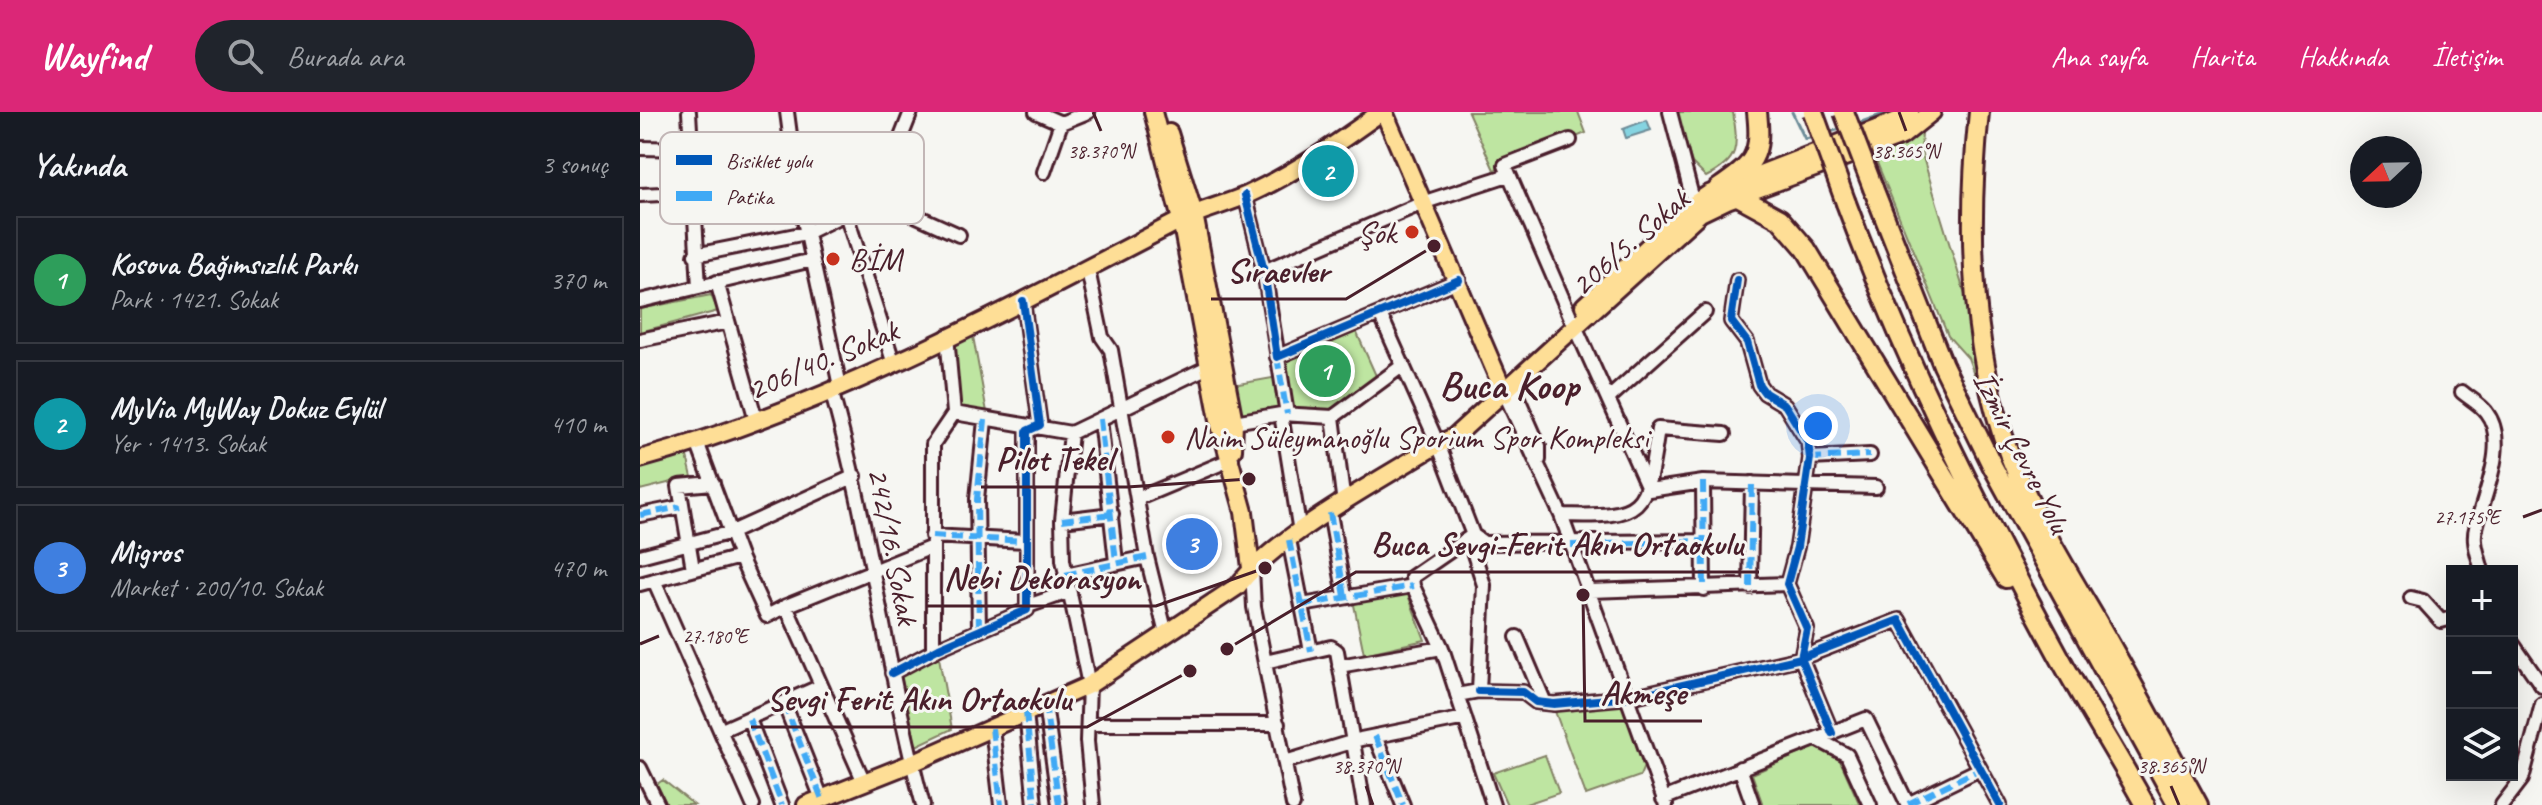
<!DOCTYPE html>
<html lang="tr">
<meta charset="utf-8">
<style>
body{margin:0;font-family:Caveat,sans-serif;background:#20242c;color:#f1f3f6}
.controls{position:absolute;right:24px;bottom:24px;display:grid;overflow:hidden;border-radius:0px;box-shadow:0 8px 32px #0002}
.controls button{width:72px;height:72px;display:grid;place-items:center;padding:0;border:0;border-bottom:2px solid #363941;background:#171b24;color:#f1f3f6;font:40px sans-serif}
.compass{position:absolute;left:1710px;top:24px;width:72px;height:72px;border-radius:50%;background:#171b24;box-shadow:0 8px 32px #0002;rotate:248deg}
.you{position:absolute;left:1178px;top:314px;width:28px;height:28px;margin:-20px;border:6px solid #fff;border-radius:50%;background:#1a73e8;box-shadow:0 0 0 12px #1a73e833}
.badge{display:grid;place-items:center;width:52px;height:52px;border-radius:50%;background:#db2777;color:#fff;font-size:26px;font-weight:700}
.pin{position:absolute;translate:-50% -50%;border:4px solid #fff;box-shadow:0 2px 8px #0006}
.list{margin:0;padding:0;list-style:none}
h2{display:flex;justify-content:space-between;align-items:center;height:104px;margin:0;padding:0 32px;font-size:34px}
h2 small{font-size:26px;font-weight:400;color:#9ea1a6}
.list li{display:grid;grid-template-columns:52px 1fr auto;gap:24px;align-items:center;box-sizing:border-box;height:128px;margin:0 16px 16px;padding:0 16px;border:2px solid #363941;border-radius:0px}
.list b{display:block;font-size:30px;white-space:nowrap}
.list p{margin:0;font-size:26px;white-space:nowrap;color:#9ea1a6}
.list em{font-size:26px;font-style:normal;color:#9ea1a6}
.icon{flex:none;width:44px;height:44px;fill:none;stroke:currentColor;stroke-width:2;stroke-linecap:round;stroke-linejoin:round}
.map{position:relative;flex:none;width:1902px;height:693px;overflow:hidden}
header{display:flex;align-items:center;gap:48px;box-sizing:border-box;height:112px;padding:0 40px;background:#db2777;color:#fff}
header strong{font-size:38px}
nav{display:flex;gap:44px;margin-inline-start:auto;font-size:28px}
.search{width:560px;height:72px;background:#20242c;display:flex;align-items:center;gap:20px;box-sizing:border-box;padding:0 28px;border-radius:44px;color:#9ea1a6;font-size:30px}
main{display:flex}
aside{flex:1;background:#171b24}
.map>svg:first-child{display:block}
.green{fill:#bee5a1;stroke:#848266;stroke-width:2}
.water{fill:#85d4e1;stroke:#6d8c98;stroke-width:2}
.lines{fill:none;stroke-linecap:round;stroke-linejoin:round}
.stream{stroke:#6d8c98;stroke-width:3}
.minor-casing{stroke:#4a1f2b;stroke-width:18}
.major-casing{stroke:#4a1f2b;stroke-width:22}
.highway-casing{stroke:#4a1f2b;stroke-width:24}
.minor{stroke:#f6f6f2;stroke-width:12}
.major{stroke:#fede96;stroke-width:16}
.highway{stroke:#fede96;stroke-width:18}
.highway-bridge-casing{stroke:#4a1f2b;stroke-width:24;stroke-linecap:butt}
.highway-bridge{stroke:#fede96;stroke-width:18}
.quiet{stroke:#3fa9f5;stroke-width:6;stroke-dasharray:12 6;stroke-linecap:butt}
.cycleway-casing{stroke:#f6f6f2;stroke-width:13}
.cycleway{stroke:#0057b8;stroke-width:8}
.ticks{fill:none;stroke:#4a1f2b;stroke-width:3}
.poi-dot{fill:#c8321e;stroke:#f6f6f2;stroke-width:3}
.labels{text-anchor:middle;dominant-baseline:central;stroke-width:6;stroke-linejoin:round;paint-order:stroke}
.poi-label{font-size:32px;fill:#4a1f2b;stroke:#f6f6f2;text-anchor:start}
.street-label{font-size:32px;fill:#4a1f2b;stroke:#f6f6f2}
.district-label{font-size:40px;font-weight:bold;fill:#4a1f2b;stroke:#f6f6f2}
.key{fill:#f6f6f2;stroke:#c2b6b6;stroke-width:2}
.key-label{font-size:22px;fill:#4a1f2b}
.ticks-label{font-size:20px;text-anchor:middle;fill:#4a1f2b;stroke:#f6f6f2;stroke-width:6;stroke-linejoin:round;paint-order:stroke}
.leader{fill:none;stroke:#4a1f2b;stroke-width:3}
.callout-dot{fill:#4a1f2b;stroke:#f6f6f2;stroke-width:3}
.callout-label{font-size:34px;text-anchor:middle;font-weight:bold;fill:#4a1f2b;stroke:#f6f6f2;stroke-width:6;stroke-linejoin:round;paint-order:stroke}
</style>
<header>
<strong>Wayfind</strong>
<div class="search"><svg class="icon" aria-label="search" viewBox="0 0 24 24"><circle cx="10" cy="10" r="6"/><path d="M15 15l6 6"/></svg>Burada ara</div>
<nav><a>Ana sayfa</a><a>Harita</a><a>Hakkında</a><a>İletişim</a></nav>
</header>
<main>
<aside>
<h2>Yakında<small>3 sonuç</small></h2>
<ul class="list">
<li><span class="badge" style="background:#2e9e5b">1</span><div><b>Kosova Bağımsızlık Parkı</b><p>Park · 1421. Sokak</p></div><em>370 m</em></li>
<li><span class="badge" style="background:#0f9aa8">2</span><div><b>MyVia MyWay Dokuz Eylül</b><p>Yer · 1413. Sokak</p></div><em>410 m</em></li>
<li><span class="badge" style="background:#3f7fe0">3</span><div><b>Migros</b><p>Market · 200/10. Sokak</p></div><em>470 m</em></li>
</ul>
</aside>
<div class="map">
<svg width="1902" height="693" viewBox="0 0 1902 693">
<rect width="100%" height="100%" fill="#f6f6f2"/>
<filter id="ink" filterUnits="userSpaceOnUse"><feTurbulence type="fractalNoise" baseFrequency=".0125" numOctaves="2"/><feDisplacementMap in="SourceGraphic" scale="16" xChannelSelector="R" yChannelSelector="G"/><feConvolveMatrix kernelMatrix="1 2 1 2 8 2 1 2 1" color-interpolation-filters="sRGB"/></filter>
<g filter="url(#ink)">
<!-- green -->
<path class="green" d="M828 0H938L946 21 854 58Z
M1036 0H1093C1098 35 1100 48 1066 65L1052 51Z
M1282 20 1281 39 1333 209 1348 300 1328 246 1308 224 1233 41Z
M71 183 78 199 0 220V197Z
M332 219 347 300 316 295 309 226Z
M716 219 737 266 696 297 601 302 593 273 638 265 635 252Z
M47 344 52 365 0 378V354Z
M766 478 785 528 724 542 713 488Z
M298 540 312 617 276 634 261 564Z
M984 590 1005 652 1000 664 946 683 913 594Z
M1177 634 1199 646 1220 693H1123L1112 662Z
M905 643 919 681 883 693H867L853 661Z
M23 668 54 693H27L17 672Z"/>
<!-- water -->
<path class="water" d="M1007 8 1011 18 986 26 983 17Z"/>
<g class="lines">
<!-- stream -->
<path class="stream" d="M1152 0 1165 27 1174 25
M1216 12 1249 0
M1189 20 1204 16"/>
<!-- minor casing -->
<g class="minor-casing">
<path id="minor" d="M49 0 59 175
M147 0 157 76 200 274
M396 0 421 11 448 0
M1030 0 1054 92
M930 28 865 53 931 206
M0 36 50 37 152 29
M404 60 421 11
M0 83 157 76
M605 83 624 159 647 302
M237 86 271 0
M237 86 319 123
M206 102 253 249
M55 143 166 121 237 86
M448 158 462 225 471 238 507 445 526 522
M624 159 785 90 868 63
M1097 168 1091 209 1107 230 1119 273 1125 281 1145 293 1168 330 1170 346 1157 435 1147 472 1167 517 1161 546 1192 621
M77 170 116 308
M0 189 172 148
M740 202 798 332 833 423 772 465 773 474
M936 216 1009 378 1063 370 1236 375
M0 228 88 210
M637 245 819 168
M873 275 899 334V348
M191 278C230 415 246 556 283 693
M1822 280C1829 286 1840 292 1846 300 1870 330 1843 384 1836 416 1832 430 1839 445 1842 459
M865 282 921 403 1026 693
M969 286 1065 200
M314 301 431 321 570 254
M641 302 660 420
M693 305 704 392
M460 307 476 450
M594 310 641 302 693 305 762 254
M431 321 422 408 423 448 449 573 447 629 453 693
M57 330 100 445 127 504 146 494 224 670
M1170 346 1230 343
M1063 370 1064 477
M499 386 592 347
M690 401 705 484
M0 403 40 395
M921 403C1006 406 1006 398 1018 317L1084 322
M422 408 472 402
M833 423 844 431 1062 429
M292 424 385 429
M649 428 671 539
M0 444 92 420 215 364
M53 457 39 374 73 371
M612 457 614 495 653 693
M425 463 507 445
M14 468 113 693
M0 472 100 445
M773 474 802 536 853 693
M1110 475 1112 371
M950 479 1147 472
M1771 486 1783 489 1801 509 1812 506
M662 493 773 474
M146 494 292 435
M388 494 428 480
M339 517 337 387 345 308
M877 525 905 591
M1872 531 1902 574
M293 538V332L314 301 307 224
M625 550 691 535 697 539 724 693
M699 554 802 536
M252 561 299 536 387 498V319L400 313 383 189
M839 579 883 580 896 590 914 592 990 585 1161 546 1259 508 1360 693
M817 583 839 579 844 473 832 436 833 423
M144 591 182 687
M405 592 419 693
M386 600 395 693
M109 607 142 693
M450 612H638
M352 616 361 693
M82 618 181 574
M735 624 763 693
M1177 627 1207 643 1230 693
M645 650 721 627 825 606
M0 656 18 693
M1100 656 1113 693
M1023 687 1226 607 1268 693
M1268 692 1340 657
M1862 693 1882 667 1902 592"/>
</g>
<!-- major casing -->
<g class="major-casing">
<path id="major" d="M513 0 541 108 580 313 604 400 611 456
M744 0 865 282
M529 21 554 102 594 310 593 338
M944 194 1054 92 1069 82 1257 9 1270 0
M0 347C185 296 369 197 539 109 560 98 584 93 607 83 655 61 698 31 741 0
M166 693 272 651 449 573 598 474C636 423 741 368 798 332L814 325 1060 101 1087 88 1262 24 1292 0"/>
</g>
<!-- highway casing -->
<g class="highway-casing">
<path id="highway" d="M1339 0C1328 107 1329 221 1363 324 1385 392 1423 452 1459 513 1493 572 1525 633 1558 693
M1233 76 1303 253 1353 355 1538 693
M1078 77C1114 52 1122 45 1117 0
M1098 84 1140 107 1166 137 1366 466
M1206 91C1263 245 1336 391 1414 535 1443 589 1476 640 1505 693"/>
</g>
<!-- minor -->
<use href="#minor" class="minor"/>
<!-- major -->
<use href="#major" class="major"/>
<!-- highway -->
<use href="#highway" class="highway"/>
<!-- highway-bridge casing -->
<g class="highway-bridge-casing">
<path id="highway-bridge" d="M1173 0 1206 91
M1204 0 1233 76"/>
</g>
<!-- highway-bridge -->
<use href="#highway-bridge" class="highway-bridge"/>
<!-- quiet -->
<path class="quiet" d="M637 245 647 302
M460 307 476 450
M1170 346 1230 343
M1063 370 1064 477
M690 401 705 484
M0 403 40 395
M422 408 472 402
M292 424 385 429
M649 428 671 539
M931 433 1062 429
M425 463 507 445
M1110 475 1112 371
M662 493 773 474
M339 517 337 387 345 308
M144 591 182 687
M405 592 419 693
M386 600 395 693
M109 607 142 693
M352 616 361 693
M735 624 763 693
M1268 692 1340 657"/>
<!-- cycleway casing -->
<g class="cycleway-casing">
<path id="cycleway" d="M605 83 624 159 637 245 819 168
M1097 168 1091 209 1107 230 1119 273 1125 281 1145 293 1168 330 1170 346 1157 435 1147 472 1167 517 1161 546 1192 621
M252 561 299 536 387 498V319L400 313 383 189
M839 579 883 580 896 590 914 592 990 585 1161 546 1259 508 1360 693"/>
</g>
<!-- cycleway -->
<use href="#cycleway" class="cycleway"/>
</g>
</g>
<!-- ticks -->
<path class="ticks" d="M453 0 461 19M1259 0 1266 19M1883 405 1902 398M0 532 19 524M726 674 733 693M1531 674 1539 693"/>
<!-- markers -->
<g class="poi-dot">
<circle cx="772" cy="120" r="8"/>
<circle cx="193" cy="147" r="8"/>
<circle cx="528" cy="325" r="8"/>
</g>
<g class="labels">
<!-- poi labels -->
<g class="poi-label">
<text x="756" y="120" text-anchor="end">Şok</text>
<text x="209" y="147">BİM</text>
<text x="544" y="325">Naim Süleymanoğlu Sporium Spor Kompleksi</text>
</g>
<!-- street labels -->
<g class="street-label">
<text transform="translate(990 130) rotate(-41)">206/5. Sokak</text>
<text transform="translate(183 248) rotate(-23)">206/40. Sokak</text>
<text transform="translate(1382 340) rotate(63)">İzmir Çevre Yolu</text>
<text transform="translate(253 434) rotate(79)">242/16. Sokak</text>
</g>
<!-- district labels -->
<g class="district-label">
<text x="869" y="273">Buca Koop</text>
</g>
</g>
<!-- legend -->
<rect x="20" y="20" width="264" height="92" rx="12" class="key"/>
<rect x="36" y="43" width="36" height="10" fill="#0057b8"/>
<rect x="36" y="79" width="36" height="10" fill="#3fa9f5"/>
<g class="key-label">
<text x="86" y="56">Bisiklet yolu</text>
<text x="86" y="92">Patika</text>
</g>
<g class="ticks-label">
<text x="461" y="46">38.370°N</text>
<text x="1266" y="46">38.365°N</text>
<text x="1827" y="412">27.175°E</text>
<text x="75" y="531">27.180°E</text>
<text x="726" y="661">38.370°N</text>
<text x="1531" y="661">38.365°N</text>
</g>
<!-- callouts -->
<path class="leader" d="M794 134L706 187H571M609 367L487 375H341M587 537L716 460H1119M625 456L516 494H287M943 483L945 609H1062M550 559L447 615H111"/>
<g class="callout-dot">
<circle cx="794" cy="134" r="8"/>
<circle cx="609" cy="367" r="8"/>
<circle cx="587" cy="537" r="8"/>
<circle cx="625" cy="456" r="8"/>
<circle cx="943" cy="483" r="8"/>
<circle cx="550" cy="559" r="8"/>
</g>
<g class="callout-label">
<text x="638" y="170">Sıraevler</text>
<text x="414" y="358">Pilot Tekel</text>
<text x="917" y="443">Buca Sevgi-Ferit Akın Ortaokulu</text>
<text x="402" y="477">Nebi Dekorasyon</text>
<text x="1003" y="592">Akmeşe</text>
<text x="279" y="598">Sevgi Ferit Akın Ortaokulu</text>
</g>
</svg>
<div class="controls">
<button>+</button>
<button>−</button>
<button><svg class="icon" aria-label="layers" viewBox="0 0 24 24"><path d="M12 4l9 5-9 5-9-5zM3 14l9 5 9-5"/></svg></button>
</div>
<svg class="compass" viewBox="-18 -18 36 36"><path d="M0-13l5 13h-10z" fill="#e53935"/><path d="M0 13l5-13h-10z" fill="#9ea1a6"/></svg>
<div class="you"></div>
<div class="pin badge" style="left:685px;top:259px;background:#2e9e5b">1</div>
<div class="pin badge" style="left:688px;top:59px;background:#0f9aa8">2</div>
<div class="pin badge" style="left:552px;top:432px;background:#3f7fe0">3</div>
</div>
</main>
